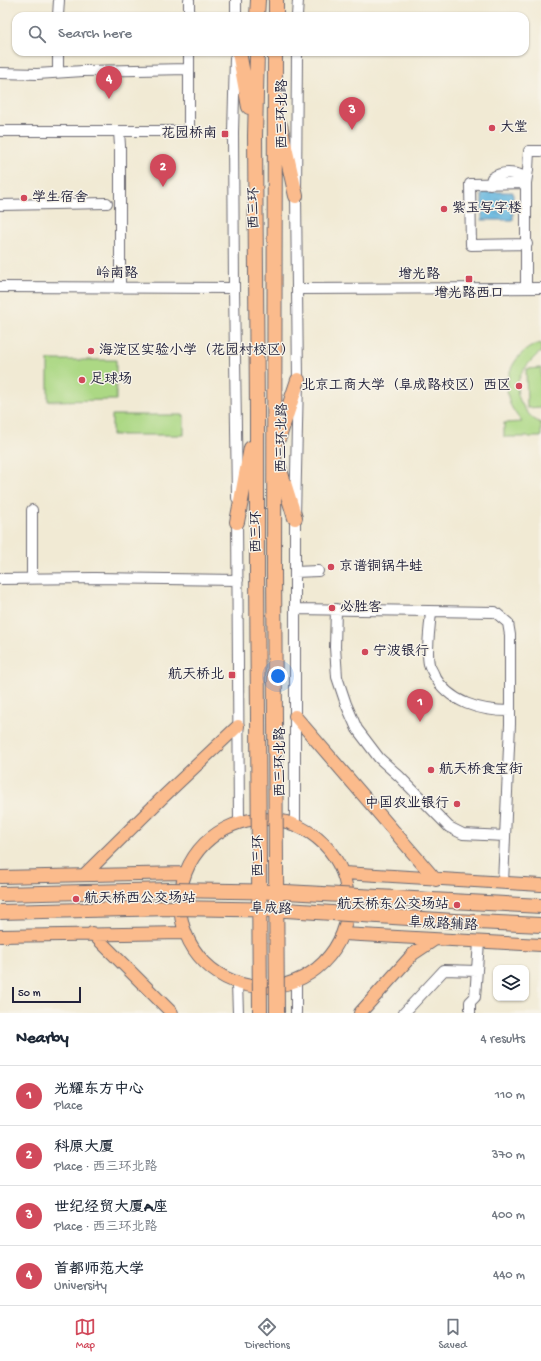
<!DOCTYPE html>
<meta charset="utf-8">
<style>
body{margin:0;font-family:"Gochi Hand","LXGW WenKai TC",sans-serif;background:#f6f6f7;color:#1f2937}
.controls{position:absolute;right:12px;bottom:12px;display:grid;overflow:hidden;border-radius:8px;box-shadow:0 1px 3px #0004}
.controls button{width:36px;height:36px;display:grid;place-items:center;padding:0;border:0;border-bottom:1px solid #e0e1e3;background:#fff;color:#1f2937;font:20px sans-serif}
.scale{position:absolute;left:12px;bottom:10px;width:69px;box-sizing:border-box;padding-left:4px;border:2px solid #22223b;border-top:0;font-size:11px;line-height:14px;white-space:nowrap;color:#22223b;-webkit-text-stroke:3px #f7f3e8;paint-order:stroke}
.you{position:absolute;left:278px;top:676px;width:14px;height:14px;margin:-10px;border:3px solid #fff;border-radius:50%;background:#1a73e8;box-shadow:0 0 0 6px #1a73e833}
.badge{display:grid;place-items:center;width:26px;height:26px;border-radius:50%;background:#d1495b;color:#fff;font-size:13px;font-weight:700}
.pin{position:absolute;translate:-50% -33px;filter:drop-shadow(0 1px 2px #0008)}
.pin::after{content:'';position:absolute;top:21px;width:14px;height:12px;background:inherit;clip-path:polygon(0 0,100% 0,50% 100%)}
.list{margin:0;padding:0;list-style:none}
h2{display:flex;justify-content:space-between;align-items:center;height:52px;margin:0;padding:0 16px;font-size:17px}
h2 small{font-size:13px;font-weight:400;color:#747a83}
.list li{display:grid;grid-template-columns:26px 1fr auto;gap:12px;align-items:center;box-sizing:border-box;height:60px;padding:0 16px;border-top:1px solid #e0e1e3}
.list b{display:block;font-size:15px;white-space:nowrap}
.list p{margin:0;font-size:13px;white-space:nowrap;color:#747a83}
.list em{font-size:13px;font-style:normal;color:#747a83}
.icon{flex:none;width:22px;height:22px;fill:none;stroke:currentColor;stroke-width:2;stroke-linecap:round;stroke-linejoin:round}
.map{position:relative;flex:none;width:541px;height:1013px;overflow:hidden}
.search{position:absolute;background:#fff;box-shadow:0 1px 3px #0004;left:12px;right:12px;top:12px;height:44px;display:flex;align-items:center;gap:10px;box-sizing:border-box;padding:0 14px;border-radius:12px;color:#747a83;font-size:15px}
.sheet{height:292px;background:#fff}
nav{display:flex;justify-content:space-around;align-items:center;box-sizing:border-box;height:56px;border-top:1px solid #e0e1e3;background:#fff;font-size:11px;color:#747a83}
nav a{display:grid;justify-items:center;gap:2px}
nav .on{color:#d1495b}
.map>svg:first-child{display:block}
.green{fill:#acd884;stroke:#677d60}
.water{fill:url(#water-ripples);stroke:#426c8c}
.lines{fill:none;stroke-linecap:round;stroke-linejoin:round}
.minor-casing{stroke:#6a6871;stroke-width:12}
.major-casing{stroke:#6a6871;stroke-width:14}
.highway-casing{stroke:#6a6871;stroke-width:16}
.minor{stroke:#fff;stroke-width:10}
.major{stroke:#fbbb8c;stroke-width:12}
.highway{stroke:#fbbb8c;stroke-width:14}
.highway-bridge-casing{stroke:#6a6871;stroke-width:16;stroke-linecap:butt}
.highway-bridge{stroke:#fbbb8c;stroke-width:14}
.poi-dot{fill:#d1495b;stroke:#f7f3e8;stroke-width:1.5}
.labels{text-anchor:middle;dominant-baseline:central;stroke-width:3;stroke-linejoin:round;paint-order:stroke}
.street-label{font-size:14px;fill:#22223b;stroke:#f7f3e8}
.poi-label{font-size:14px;fill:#22223b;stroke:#f7f3e8;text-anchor:start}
</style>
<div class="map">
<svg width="541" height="1013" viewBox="0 0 541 1013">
<defs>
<pattern id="water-ripples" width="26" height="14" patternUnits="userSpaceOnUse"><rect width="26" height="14" fill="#63b5de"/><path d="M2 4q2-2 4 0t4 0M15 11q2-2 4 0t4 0" fill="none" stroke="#5193b5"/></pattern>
</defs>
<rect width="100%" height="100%" fill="#f7f3e8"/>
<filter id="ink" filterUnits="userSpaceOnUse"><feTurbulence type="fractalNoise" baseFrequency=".025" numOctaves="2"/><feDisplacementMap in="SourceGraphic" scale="8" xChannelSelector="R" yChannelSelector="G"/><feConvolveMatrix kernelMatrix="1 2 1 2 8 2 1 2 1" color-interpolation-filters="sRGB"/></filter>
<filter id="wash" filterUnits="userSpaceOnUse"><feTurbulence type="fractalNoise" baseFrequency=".012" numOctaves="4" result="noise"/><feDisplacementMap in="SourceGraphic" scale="16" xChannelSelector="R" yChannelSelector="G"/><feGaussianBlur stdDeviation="0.9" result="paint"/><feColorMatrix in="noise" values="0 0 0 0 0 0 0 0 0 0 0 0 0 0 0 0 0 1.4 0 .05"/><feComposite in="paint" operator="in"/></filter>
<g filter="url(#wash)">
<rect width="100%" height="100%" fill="#f1ead4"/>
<!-- green -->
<path class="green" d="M541 343V353H539C523 368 509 384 523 406 528 414 533 420 541 423V437H504V423L522 422C518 417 513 411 510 404 501 379 514 350 541 343Z
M48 360H116V400L48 401Z
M541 368V407L527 408 526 369Z
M112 415H184V435H112Z"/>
<!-- water -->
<path class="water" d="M482 192H513V220H482Z"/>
</g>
<g filter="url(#ink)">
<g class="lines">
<!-- minor casing -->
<g class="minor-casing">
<path id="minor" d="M58 16 59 0
M189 16V0
M236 16V0
M297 16 298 0
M235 58 233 132 234 288 237 498
M58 72V52
M0 73 37 74 83 71 189 69
M0 131H119L120 146V288
M119 131H189V52
M526 183 528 170 529 151H541
M490 184 492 178C502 171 512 172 523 176L526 183
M0 205 107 203
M0 287 234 288
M526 288V183L470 184 471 245 527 244
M297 289 541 288
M32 510V578
M237 516 239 822
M295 572 318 571
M0 579 94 578 238 580
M295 609 495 612 508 623 510 635V724L503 883
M336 609 335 647 337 677 346 704 357 729 379 758 399 776 449 827 463 834 505 836
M431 612C430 626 426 651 429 664 430 668 433 672 434 675 449 703 481 711 510 711
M295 824V518L298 380 296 196 297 52
M296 981V1013
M237 983 238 1013
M404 1013 444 970 477 971
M470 1013V1002L475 997 479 942"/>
</g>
<!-- major casing -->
<g class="major-casing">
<path id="major" d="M295 716 436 880
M180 903a84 84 0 1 1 168 0a84 84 0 1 1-168 0Z
M344 873 541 885
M84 875 162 798 238 726
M0 877 184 873
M92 933 172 1013
M343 934 541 945
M0 936 185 933
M360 1013 413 954 434 940"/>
</g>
<!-- highway casing -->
<g class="highway-casing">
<path id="highway" d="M257 16 258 0
M276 16V0
M239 52 249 107
M257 52 255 136 257 412V572
M280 125 296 196
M279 437 298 380
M279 467 295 518
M237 522 251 448
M274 572 275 52"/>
</g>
<!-- minor -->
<use href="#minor" class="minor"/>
<!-- major -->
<use href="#major" class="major"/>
<!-- highway -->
<use href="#highway" class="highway"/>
<!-- highway-bridge casing -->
<g class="highway-bridge-casing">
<path id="highway-bridge" d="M257 572 260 1013
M274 572 277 1013
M0 894 170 890 286 892 541 906
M0 912 172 908 286 910 454 921 541 925"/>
</g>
<!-- highway-bridge -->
<use href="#highway-bridge" class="highway-bridge"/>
</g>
</g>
<!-- markers -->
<g class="poi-dot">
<circle cx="492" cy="128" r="4"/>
<rect x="221" y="130" width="8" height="8" rx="2"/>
<circle cx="24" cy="198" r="4"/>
<circle cx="444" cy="209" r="4"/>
<rect x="465" y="275" width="8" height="8" rx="2"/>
<circle cx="91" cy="351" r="4"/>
<circle cx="82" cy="380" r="4"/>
<circle cx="519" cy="386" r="4"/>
<circle cx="331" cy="567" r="4"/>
<circle cx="332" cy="608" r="4"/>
<circle cx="365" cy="652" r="4"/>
<rect x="228" y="671" width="8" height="8" rx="2"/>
<circle cx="431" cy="770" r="4"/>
<circle cx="457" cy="804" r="4"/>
<circle cx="76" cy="899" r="4"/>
<circle cx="457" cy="905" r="4"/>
</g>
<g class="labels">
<!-- street labels -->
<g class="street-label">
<text transform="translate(283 114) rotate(-90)">西三环北路</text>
<text transform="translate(255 208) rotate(-91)">西三环</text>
<text x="117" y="274">岭南路</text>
<text x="419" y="275">增光路</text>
<text transform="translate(283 438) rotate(-89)">西三环北路</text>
<text transform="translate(257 532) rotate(-90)">西三环</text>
<text transform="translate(281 762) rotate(-90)">西三环北路</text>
<text transform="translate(259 856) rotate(-90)">西三环</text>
<text transform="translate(271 910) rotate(2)">阜成路</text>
<text transform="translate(443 925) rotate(3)">阜成路辅路</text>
</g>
<!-- poi labels -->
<g class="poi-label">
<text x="500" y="128">大堂</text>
<text x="217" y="134" text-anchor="end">花园桥南</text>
<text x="32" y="198">学生宿舍</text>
<text x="452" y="209">紫玉写字楼</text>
<text x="469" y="294" text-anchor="middle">增光路西口</text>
<text x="99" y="351">海淀区实验小学（花园村校区）</text>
<text x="90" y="380">足球场</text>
<text x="511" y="386" text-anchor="end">北京工商大学（阜成路校区）西区</text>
<text x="339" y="567">京谱铜锅牛蛙</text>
<text x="340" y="608">必胜客</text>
<text x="373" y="652">宁波银行</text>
<text x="224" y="675" text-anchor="end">航天桥北</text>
<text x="439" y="770">航天桥食宝街</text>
<text x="449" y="804" text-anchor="end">中国农业银行</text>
<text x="84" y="899">航天桥西公交场站</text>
<text x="449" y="905" text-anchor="end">航天桥东公交场站</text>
</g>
</g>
</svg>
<div class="controls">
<button><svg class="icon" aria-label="layers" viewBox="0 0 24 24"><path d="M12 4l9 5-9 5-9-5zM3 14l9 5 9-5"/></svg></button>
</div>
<div class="scale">50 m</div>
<div class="you"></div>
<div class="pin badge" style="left:420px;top:722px">1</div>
<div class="pin badge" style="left:163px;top:187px">2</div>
<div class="pin badge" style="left:352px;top:130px">3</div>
<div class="pin badge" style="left:109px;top:99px">4</div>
<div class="search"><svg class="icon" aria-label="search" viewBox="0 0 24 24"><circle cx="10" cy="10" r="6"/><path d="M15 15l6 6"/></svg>Search here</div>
</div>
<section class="sheet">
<h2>Nearby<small>4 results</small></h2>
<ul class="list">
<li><span class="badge">1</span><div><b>光耀东方中心</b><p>Place</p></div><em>110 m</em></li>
<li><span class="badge">2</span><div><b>科原大厦</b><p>Place · 西三环北路</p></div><em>370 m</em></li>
<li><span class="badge">3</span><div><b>世纪经贸大厦A座</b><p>Place · 西三环北路</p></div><em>400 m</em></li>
<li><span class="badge">4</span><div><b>首都师范大学</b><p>University</p></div><em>440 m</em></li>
</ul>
</section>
<nav>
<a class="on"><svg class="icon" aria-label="map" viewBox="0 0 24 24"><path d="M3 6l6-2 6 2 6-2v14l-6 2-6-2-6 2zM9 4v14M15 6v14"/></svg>Map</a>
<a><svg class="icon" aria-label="directions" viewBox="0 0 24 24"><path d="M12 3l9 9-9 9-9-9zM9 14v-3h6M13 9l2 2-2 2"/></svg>Directions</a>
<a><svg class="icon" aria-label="saved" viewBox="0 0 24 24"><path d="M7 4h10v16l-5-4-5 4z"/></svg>Saved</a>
</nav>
